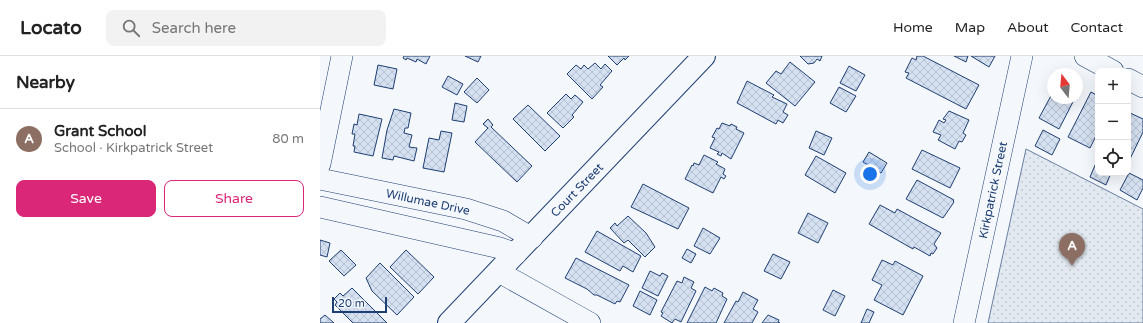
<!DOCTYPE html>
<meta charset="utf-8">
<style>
body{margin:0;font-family:"Varela Round",sans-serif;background:#f2f2f2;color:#222}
.controls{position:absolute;right:12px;top:12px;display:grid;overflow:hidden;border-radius:8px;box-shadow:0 4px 16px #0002}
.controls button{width:36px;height:36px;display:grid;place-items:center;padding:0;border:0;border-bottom:1px solid #e0e0e0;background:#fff;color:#222;font:20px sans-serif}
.compass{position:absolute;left:727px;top:12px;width:36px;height:36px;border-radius:50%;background:#fff;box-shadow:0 4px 16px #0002;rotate:344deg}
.scale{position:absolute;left:12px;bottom:10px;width:55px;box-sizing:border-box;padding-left:4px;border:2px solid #1d3f73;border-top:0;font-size:11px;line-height:14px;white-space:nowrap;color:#1d3f73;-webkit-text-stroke:3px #f4f7fb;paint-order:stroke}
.you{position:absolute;left:550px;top:118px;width:14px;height:14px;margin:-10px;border:3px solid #fff;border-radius:50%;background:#1a73e8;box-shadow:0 0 0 6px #1a73e833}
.badge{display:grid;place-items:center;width:26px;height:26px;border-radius:50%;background:#db2777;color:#fff;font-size:13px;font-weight:700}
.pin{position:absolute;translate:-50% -33px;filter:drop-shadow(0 1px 2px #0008)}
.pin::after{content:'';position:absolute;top:21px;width:14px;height:12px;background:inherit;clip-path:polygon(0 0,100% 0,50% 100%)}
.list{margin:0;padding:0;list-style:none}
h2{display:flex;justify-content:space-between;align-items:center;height:52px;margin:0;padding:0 16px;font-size:17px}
h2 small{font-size:13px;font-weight:400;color:#767676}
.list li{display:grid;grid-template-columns:26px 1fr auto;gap:12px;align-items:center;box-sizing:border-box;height:60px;padding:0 16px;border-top:1px solid #e0e0e0}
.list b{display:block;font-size:15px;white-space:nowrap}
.list p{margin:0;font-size:13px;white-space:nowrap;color:#767676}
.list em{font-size:13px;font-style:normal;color:#767676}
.actions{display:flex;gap:8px;padding:12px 16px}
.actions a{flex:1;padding:9px 0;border:1px solid #db2777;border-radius:8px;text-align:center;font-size:14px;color:#db2777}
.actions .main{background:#db2777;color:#fff}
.icon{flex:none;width:22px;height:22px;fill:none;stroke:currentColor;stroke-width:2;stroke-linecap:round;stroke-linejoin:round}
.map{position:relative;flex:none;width:823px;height:267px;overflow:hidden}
header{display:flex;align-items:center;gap:24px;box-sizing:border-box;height:56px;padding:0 20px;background:#fff;border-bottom:1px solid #e0e0e0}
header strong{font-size:19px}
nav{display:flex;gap:22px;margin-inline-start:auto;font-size:14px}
.search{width:280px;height:36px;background:#f2f2f2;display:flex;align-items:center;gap:10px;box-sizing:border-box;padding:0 14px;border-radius:8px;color:#767676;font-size:15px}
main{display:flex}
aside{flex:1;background:#fff}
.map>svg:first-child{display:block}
.park{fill:url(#park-dots);stroke:#687fa3}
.building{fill:url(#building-cross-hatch);stroke:#1d3f73}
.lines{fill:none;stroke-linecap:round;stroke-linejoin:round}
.minor-casing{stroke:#1d3f73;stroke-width:22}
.major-casing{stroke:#1d3f73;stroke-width:24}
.minor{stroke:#f4f7fb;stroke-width:21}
.major{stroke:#f4f7fb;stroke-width:22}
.labels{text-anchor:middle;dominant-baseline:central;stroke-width:3;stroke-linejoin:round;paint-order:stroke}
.street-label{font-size:12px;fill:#1d3f73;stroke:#f4f7fb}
</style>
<header>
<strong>Locato</strong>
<div class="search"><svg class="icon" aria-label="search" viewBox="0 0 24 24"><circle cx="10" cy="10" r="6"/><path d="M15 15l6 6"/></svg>Search here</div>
<nav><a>Home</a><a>Map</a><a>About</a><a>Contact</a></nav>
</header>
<main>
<aside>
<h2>Nearby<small></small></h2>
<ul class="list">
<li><span class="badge" style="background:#8d6e63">A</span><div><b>Grant School</b><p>School · Kirkpatrick Street</p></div><em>80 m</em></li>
</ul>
<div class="actions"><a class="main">Save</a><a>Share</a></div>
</aside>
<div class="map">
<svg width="823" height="267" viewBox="0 0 823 267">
<defs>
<pattern id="park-dots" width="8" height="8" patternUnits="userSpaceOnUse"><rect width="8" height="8" fill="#e3e9f0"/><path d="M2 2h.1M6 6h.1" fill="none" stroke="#c2c9d1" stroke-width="1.8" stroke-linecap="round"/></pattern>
<pattern id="building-cross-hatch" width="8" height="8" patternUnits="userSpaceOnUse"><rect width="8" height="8" fill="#d5e0f0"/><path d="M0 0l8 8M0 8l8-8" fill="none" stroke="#b6c1d1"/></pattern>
</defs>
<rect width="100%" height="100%" fill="#f4f7fb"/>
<!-- park -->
<path class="park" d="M706 93 823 153V267H668Z"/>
<!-- building -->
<path class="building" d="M84 0H110L106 8 97 3 96 6 87 2 86 4 83 2Z
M145 0H161L158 6Z
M288 0H309L305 4 304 2 297 9Z
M480 0H502L500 5 497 3 494 7 488 8Z
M597 0H603L659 29 646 53 586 22 589 17 585 16 592 2 596 4Z
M634 0H648L646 6Z
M651 0H675L669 11Z
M470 6 495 26 475 50 446 27 456 15 461 18Z
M275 7 281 13 285 8 292 15 280 29 283 31 272 43 247 18 256 9 261 13 264 9 268 13Z
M58 9 77 13 73 33 54 29Z
M529 10 545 19 536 35 520 27Z
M128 20 143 28 137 39 122 31Z
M157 22 169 34 157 47 144 36Z
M427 25 454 39 452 41 467 48 463 56 468 59 463 67 458 64 456 68 417 47Z
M757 29 761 31 757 39Z
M519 31 536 40 526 56 510 47Z
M733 36V42H755L739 73 719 62Z
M771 36 778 40V76L770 92 748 81Z
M246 38 251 43 255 39 263 46 252 59 254 61 243 72 227 57Z
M135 47 147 50 144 66 132 64Z
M208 49 240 80 225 95 193 63Z
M74 53 91 57 88 72H85L84 77 92 79 89 91 97 92 94 105 74 100 73 104 62 102 67 74Z
M629 55 649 64 643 77 646 79 642 86 639 85 635 93 618 84 621 79 613 76 619 64 624 67 626 64 623 63Z
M808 56 823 63V76L809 105Z
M39 58 62 63 53 100 34 96 35 90H33L35 78H32L34 68 37 69Z
M168 63 173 69 171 71 212 110 197 126 155 86 168 72 163 68Z
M402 67 410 70 411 68 417 71 416 73 424 77 411 103 402 97 401 100 397 98 399 96 390 92 395 82 392 81 397 72 399 73Z
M723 74 740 83 732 99 715 90Z
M121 75 132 77 124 116 103 112 109 82 119 84Z
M496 75 512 82 504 99 489 92Z
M602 94 640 112 630 132 592 113Z
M549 96 567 107 561 117 543 106Z
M384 99 398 106 396 108 405 113 403 118 406 120 404 123 401 121 393 137 365 123 372 109 373 110 374 107 379 109Z
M496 100 526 117 515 137 485 119Z
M776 107 778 108V117H791L786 129 770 121Z
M809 117 823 124V132L817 144 800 134Z
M597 124 634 144 633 145 634 146 623 162 586 143Z
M323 128 369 152 358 173 311 151Z
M560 149 575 157 577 153 621 177 614 188 617 192 613 198 611 197 610 200 594 191 593 193 549 168Z
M488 157 508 167 498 187 478 177Z
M308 160 326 177 335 191 325 201 308 184 304 187 290 172 295 167 297 170Z
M383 172 400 182 390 198 374 190Z
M277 175 321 200 313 216 303 210 300 215 265 196Z
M0 184 10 187 7 201 0 199Z
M367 193 376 198 371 207 362 202Z
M21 194 36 209 24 220 9 205Z
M86 194 114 221 98 238 70 211Z
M453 198 470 206 461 223 444 215Z
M256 202 309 229 300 246 297 245 295 248 277 239H274L267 233 245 222Z
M562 204 573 209 575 205 603 220 583 259 554 244 562 229 552 224Z
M60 207 94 241 77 259 52 235 46 222Z
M330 215 340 220 342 217 348 220 338 240 322 232Z
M364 221 374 226 371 232 376 235 361 266 355 263 352 267 341 260 343 257 341 256 357 225 362 227Z
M385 231 392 235 394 232 403 237 402 240 407 243 396 267H367Z
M32 232 67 267H33L15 249 17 246 14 243 20 237 23 240Z
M513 234 525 240 515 260 503 254Z
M320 235 337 244 330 259 313 250Z
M423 236 438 244 433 253 438 256 432 267H404L416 245 418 246Z
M547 253 554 256 549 267H541Z
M5 259 14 267H0V263Z
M448 259 459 264 458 266 460 267H442Z"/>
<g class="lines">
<!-- minor casing -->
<g class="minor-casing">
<path id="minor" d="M765 0 793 15
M808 23 823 31
M0 108 22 0
M0 123 146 153 183 165 212 182
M0 151 180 192 196 198
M179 216 270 267
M644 267 702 0"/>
</g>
<!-- major casing -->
<g class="major-casing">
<path id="major" d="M129 267 384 0"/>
</g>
<!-- minor -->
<use href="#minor" class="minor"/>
<!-- major -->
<use href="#major" class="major"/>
</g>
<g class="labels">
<!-- street labels -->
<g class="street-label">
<text transform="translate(257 134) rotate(-46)">Court Street</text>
<text transform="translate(673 134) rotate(-78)">Kirkpatrick Street</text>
<text transform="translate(108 146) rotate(12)">Willumae Drive</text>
</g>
</g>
</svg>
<div class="controls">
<button>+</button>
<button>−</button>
<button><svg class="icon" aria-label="locate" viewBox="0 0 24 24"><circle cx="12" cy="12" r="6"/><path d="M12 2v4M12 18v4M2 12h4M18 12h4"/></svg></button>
</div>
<svg class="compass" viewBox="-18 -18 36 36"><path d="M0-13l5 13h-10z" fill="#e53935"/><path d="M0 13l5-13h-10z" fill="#767676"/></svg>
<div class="scale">20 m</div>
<div class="you"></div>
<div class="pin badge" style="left:752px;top:210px;background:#8d6e63">A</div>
</div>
</main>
